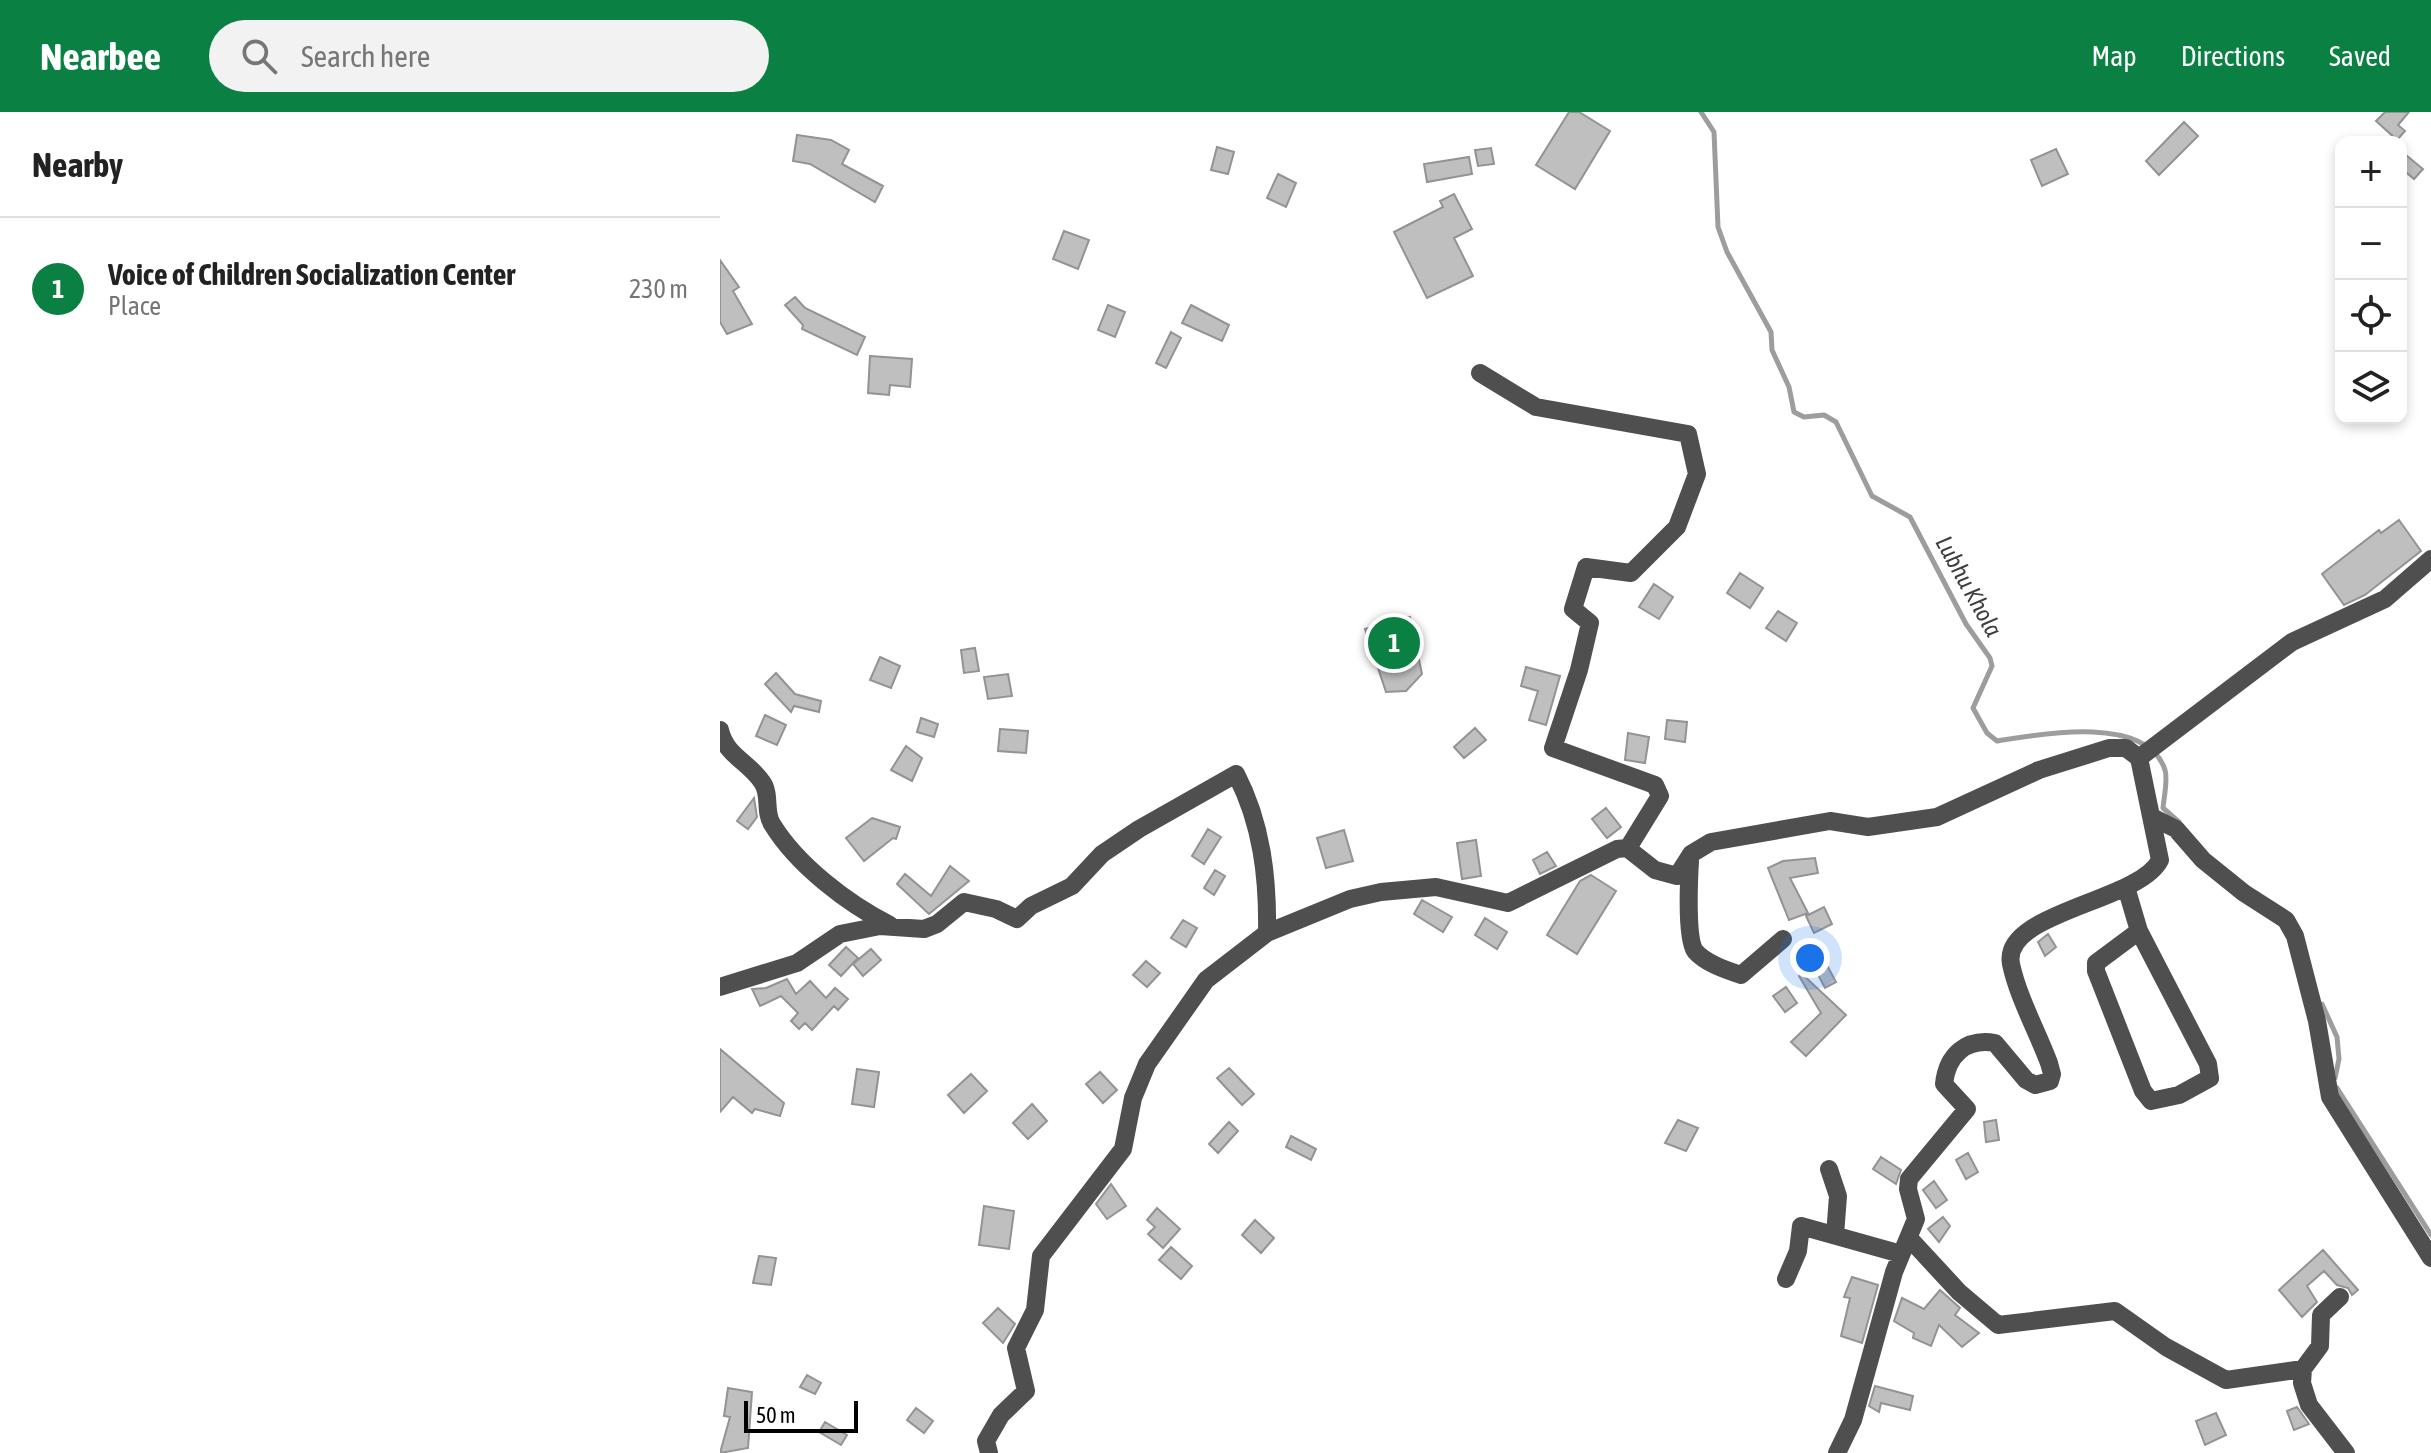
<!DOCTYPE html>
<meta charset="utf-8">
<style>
body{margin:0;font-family:"Asap Condensed",sans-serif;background:#f2f2f2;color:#222}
.controls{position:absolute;right:24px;top:24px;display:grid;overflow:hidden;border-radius:16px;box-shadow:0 4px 12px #0003}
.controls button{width:72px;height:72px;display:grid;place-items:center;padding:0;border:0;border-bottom:2px solid #e0e0e0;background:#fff;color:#222;font:40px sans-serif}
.scale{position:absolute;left:24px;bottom:20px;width:114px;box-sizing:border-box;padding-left:8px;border:4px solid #000;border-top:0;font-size:22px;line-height:28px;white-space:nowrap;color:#000;-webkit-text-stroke:6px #fff;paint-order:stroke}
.you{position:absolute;left:1090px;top:846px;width:28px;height:28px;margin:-20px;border:6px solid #fff;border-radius:50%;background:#1a73e8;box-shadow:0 0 0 12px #1a73e833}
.badge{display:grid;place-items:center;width:52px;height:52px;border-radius:50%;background:#0b8043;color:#fff;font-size:26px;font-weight:700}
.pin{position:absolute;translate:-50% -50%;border:4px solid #fff;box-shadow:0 2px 8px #0006}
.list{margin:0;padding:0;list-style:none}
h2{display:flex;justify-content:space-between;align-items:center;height:104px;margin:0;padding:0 32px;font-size:34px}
h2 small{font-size:26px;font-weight:400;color:#767676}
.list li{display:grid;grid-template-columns:52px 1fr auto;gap:24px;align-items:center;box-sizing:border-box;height:144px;padding:0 32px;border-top:2px solid #e0e0e0}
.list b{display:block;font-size:30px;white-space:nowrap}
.list p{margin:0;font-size:26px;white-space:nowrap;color:#767676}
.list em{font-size:26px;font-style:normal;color:#767676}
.icon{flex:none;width:44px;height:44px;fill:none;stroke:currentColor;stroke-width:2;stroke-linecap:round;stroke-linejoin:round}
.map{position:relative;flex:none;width:1711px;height:1341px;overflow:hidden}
header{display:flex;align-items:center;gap:48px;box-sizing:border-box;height:112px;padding:0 40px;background:#0b8043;color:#fff}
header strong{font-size:38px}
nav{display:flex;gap:44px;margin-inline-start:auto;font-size:28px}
.search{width:560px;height:72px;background:#f2f2f2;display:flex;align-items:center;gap:20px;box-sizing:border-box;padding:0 28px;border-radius:44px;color:#767676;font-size:30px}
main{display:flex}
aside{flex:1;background:#fff}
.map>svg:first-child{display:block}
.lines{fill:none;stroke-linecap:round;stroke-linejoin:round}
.stream{stroke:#9d9d9d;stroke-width:5}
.building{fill:#bfbfbf;stroke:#939393;stroke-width:2}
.minor{stroke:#4f4f4f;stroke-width:18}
.labels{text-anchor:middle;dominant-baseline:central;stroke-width:8;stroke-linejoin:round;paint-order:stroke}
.water-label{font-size:24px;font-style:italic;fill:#3e3e3e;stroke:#fff}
</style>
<header>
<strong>Nearbee</strong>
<div class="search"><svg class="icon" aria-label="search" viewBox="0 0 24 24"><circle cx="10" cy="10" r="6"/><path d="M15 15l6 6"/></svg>Search here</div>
<nav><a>Map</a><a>Directions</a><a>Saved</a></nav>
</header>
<main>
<aside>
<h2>Nearby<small></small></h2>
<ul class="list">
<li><span class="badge">1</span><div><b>Voice of Children Socialization Center</b><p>Place</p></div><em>230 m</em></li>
</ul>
</aside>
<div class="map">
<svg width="1711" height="1341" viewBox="0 0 1711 1341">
<rect width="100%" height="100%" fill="#fff"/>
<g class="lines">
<!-- stream -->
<path class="stream" d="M981 0 994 20 998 115 1007 140 1051 220 1052 238 1069 275 1074 300 1084 305 1104 303 1116 310 1152 384 1190 405 1246 512 1270 546 1272 554 1253 596 1267 621 1277 629C1319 622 1427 602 1445 658 1448 667 1444 685 1443 696L1459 710
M1602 892 1617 925 1619 947 1615 966
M1617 976 1711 1123"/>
</g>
<!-- building -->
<path class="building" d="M849 0H859L890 19 855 77 816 53Z
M1665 0H1689L1678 13 1685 19 1677 28 1656 9Z
M1464 10 1478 24 1439 63 1426 49Z
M77 23 111 28 129 38 122 52 163 74 155 90 90 52 73 49Z
M497 35 514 40 508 62 491 58Z
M771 36 774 52 758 54 755 38Z
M1336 37 1348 62 1322 74 1311 48Z
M1681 39 1703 57 1694 67 1681 56Z
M749 45 752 62 707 70 704 52Z
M558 62 576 71 566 95 547 86Z
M734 82 752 117 734 126 753 164 707 186 674 120 723 95 720 89Z
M344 119 369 128 358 157 333 147Z
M0 148 19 175 13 179 32 212 7 222 0 210Z
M75 185 85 196 145 225 137 243 82 217 83 213 65 193Z
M388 193 405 200 395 225 378 218Z
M471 193 509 213 502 229 462 211Z
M451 220 461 226 446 256 436 251Z
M150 244 192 247 190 275 170 273 169 283 148 281Z
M1679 408 1701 439 1645 483 1624 493 1602 462 1659 418 1661 421Z
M1020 461 1043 476 1030 496 1007 481Z
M934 472 953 485 939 507 919 495Z
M1058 499 1077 511 1066 529 1046 516Z
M690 505 702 562 686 579 666 580 645 517Z
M255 536 259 559 244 561 241 538Z
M160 545 180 554 171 576 150 568Z
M806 555 840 564 826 613 809 608 818 579 801 574Z
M56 561 75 582 101 589 99 600 74 594 71 600 45 572Z
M288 562 292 584 268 587 264 565Z
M45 603 66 613 57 633 36 624Z
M201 606 218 612 214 625 197 620Z
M947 608 967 610 965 630 945 627Z
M755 616 766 628 744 646 734 635Z
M280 617 308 619 306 641 278 639Z
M908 621 929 625 925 651 905 648Z
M186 634 202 646 192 669 171 658Z
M34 686 37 705 28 717 17 709Z
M886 696 901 715 887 726 872 707Z
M152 706 180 715 176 727 173 726 144 749 126 726Z
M488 717 501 725 484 752 472 744Z
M624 718 633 749 606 756 597 726Z
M756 728 761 764 742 767 737 731Z
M827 740 836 754 820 762 813 748Z
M1095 746 1098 761 1070 766 1088 801 1069 808 1048 756 1063 749Z
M230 754 249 769 209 802 177 772 185 762 211 784Z
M495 758 505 764 494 783 484 776Z
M871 763 896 779 857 842 827 823 860 769Z
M702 788 732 805 723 820 694 802Z
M1104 795 1112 812 1094 821 1086 804Z
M765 806 787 820 777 837 755 823Z
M463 808 477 816 466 835 451 826Z
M1328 822 1336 835 1325 844 1318 830Z
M126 835 138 846 121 864 109 853Z
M151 837 161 848 143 864 133 852Z
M426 849 440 861 427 875 413 863Z
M1108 855 1116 870 1105 876 1097 861Z
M1082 862 1126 903 1086 944 1071 930 1101 901 1079 864Z
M67 867 76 882 90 869 106 886 115 876 128 887 118 898 114 894 92 918 85 911 79 917 71 909 78 901 61 884 40 894 32 877 46 876Z
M1066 875 1077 891 1065 900 1053 884Z
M0 937 64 991 60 1004 35 997 32 1001 13 985 0 1000Z
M509 956 534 982 522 993 497 966Z
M137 957 159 960 154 995 132 992Z
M380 960 397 978 383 991 366 972Z
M251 962 267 979 244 1001 228 983Z
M312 992 327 1009 308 1027 293 1011Z
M958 1008 978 1016 966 1039 945 1031Z
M1276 1008 1279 1028 1266 1030 1264 1010Z
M509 1010 518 1019 498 1041 489 1032Z
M571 1024 596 1037 591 1048 566 1035Z
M1248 1041 1258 1060 1246 1067 1236 1048Z
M1161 1045 1181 1058 1176 1072 1153 1057Z
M1214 1069 1227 1088 1216 1096 1203 1078Z
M391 1072 406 1094 387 1107 376 1092Z
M264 1094 294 1099 289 1137 259 1133Z
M437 1096 460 1117 443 1136 428 1122 435 1115 427 1108Z
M1223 1105 1230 1114 1219 1130 1208 1117Z
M535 1108 554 1126 541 1141 522 1123Z
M451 1135 472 1154 461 1167 439 1148Z
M1603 1138 1638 1178 1632 1183 1628 1176 1617 1173 1604 1159 1587 1174 1597 1190 1582 1205 1559 1178Z
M39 1144 56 1146 51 1173 33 1171Z
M1132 1165 1158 1173 1142 1231 1121 1224 1130 1186 1124 1185Z
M1220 1178 1240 1196 1235 1203 1259 1221 1242 1235 1219 1213 1211 1234 1193 1226 1194 1221 1174 1209 1182 1186 1204 1197Z
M278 1196 295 1212 283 1231 263 1211Z
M87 1263 101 1271 95 1282 80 1275Z
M1155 1274 1193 1284 1190 1298 1161 1291 1159 1300 1149 1294Z
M8 1276 32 1280 28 1336 0 1341 10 1305 4 1304Z
M1577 1295 1589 1312 1574 1318 1567 1299Z
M196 1296 213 1309 204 1321 187 1308Z
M1496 1301 1506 1323 1485 1333 1476 1309Z
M105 1310 127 1323 121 1333 99 1320Z"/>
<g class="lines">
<!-- minor -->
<path class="minor" d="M760 261 816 295 968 322 977 362 957 415 911 461 866 455 853 497 870 511 859 558 833 636 935 673 940 684 908 736
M0 618C6 644 28 649 42 670 51 682 44 699 52 712 77 753 128 792 170 813
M1419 646 1572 530 1665 487 1711 447
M1434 706 1456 717 1483 748 1524 781 1566 808 1575 824 1597 909 1610 985 1711 1146
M970 749C969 766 966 826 975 839 985 851 1006 858 1021 863L1063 827
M1406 775 1419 819 1488 952 1490 966 1459 983 1431 989 1423 979 1376 859V851L1419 819
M0 875 77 851 120 822 160 814 204 817 217 812 244 790 276 797 297 807 311 794 352 774 382 742 419 717 516 662C542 712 548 766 547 821
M1109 1057 1118 1084 1115 1123
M1190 1127 1239 1180 1278 1213 1395 1199 1446 1235 1506 1268 1583 1257
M1066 1167 1078 1139 1081 1114 1181 1142
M1620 1185 1601 1203 1600 1234 1583 1257 1582 1271 1589 1293 1626 1341
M269 1341 266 1329 281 1303 306 1279 296 1236 315 1198 321 1144 403 1037 413 986 427 952 486 868 547 821 630 787 661 780 716 775 788 791 897 737 907 736 935 758 957 764 971 742 991 730 1110 709 1148 715 1217 705 1319 658 1389 636H1406L1419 646 1440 748C1419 790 1281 800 1291 852 1298 885 1317 919 1329 951L1332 962 1330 969 1315 973 1306 968 1275 931C1246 926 1227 943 1224 972L1247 997 1189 1067 1188 1077 1196 1107 1174 1160 1133 1308 1117 1341"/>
</g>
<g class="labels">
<!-- water labels -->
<g class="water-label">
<text transform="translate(1249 474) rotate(61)">Lubhu Khola</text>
</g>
</g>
</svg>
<div class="controls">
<button>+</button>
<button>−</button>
<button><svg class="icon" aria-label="locate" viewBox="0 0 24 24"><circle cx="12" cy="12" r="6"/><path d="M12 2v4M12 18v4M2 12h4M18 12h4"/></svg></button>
<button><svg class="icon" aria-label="layers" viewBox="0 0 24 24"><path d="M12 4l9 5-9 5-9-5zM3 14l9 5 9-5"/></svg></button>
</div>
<div class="scale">50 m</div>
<div class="you"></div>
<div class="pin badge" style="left:674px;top:531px">1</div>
</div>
</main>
